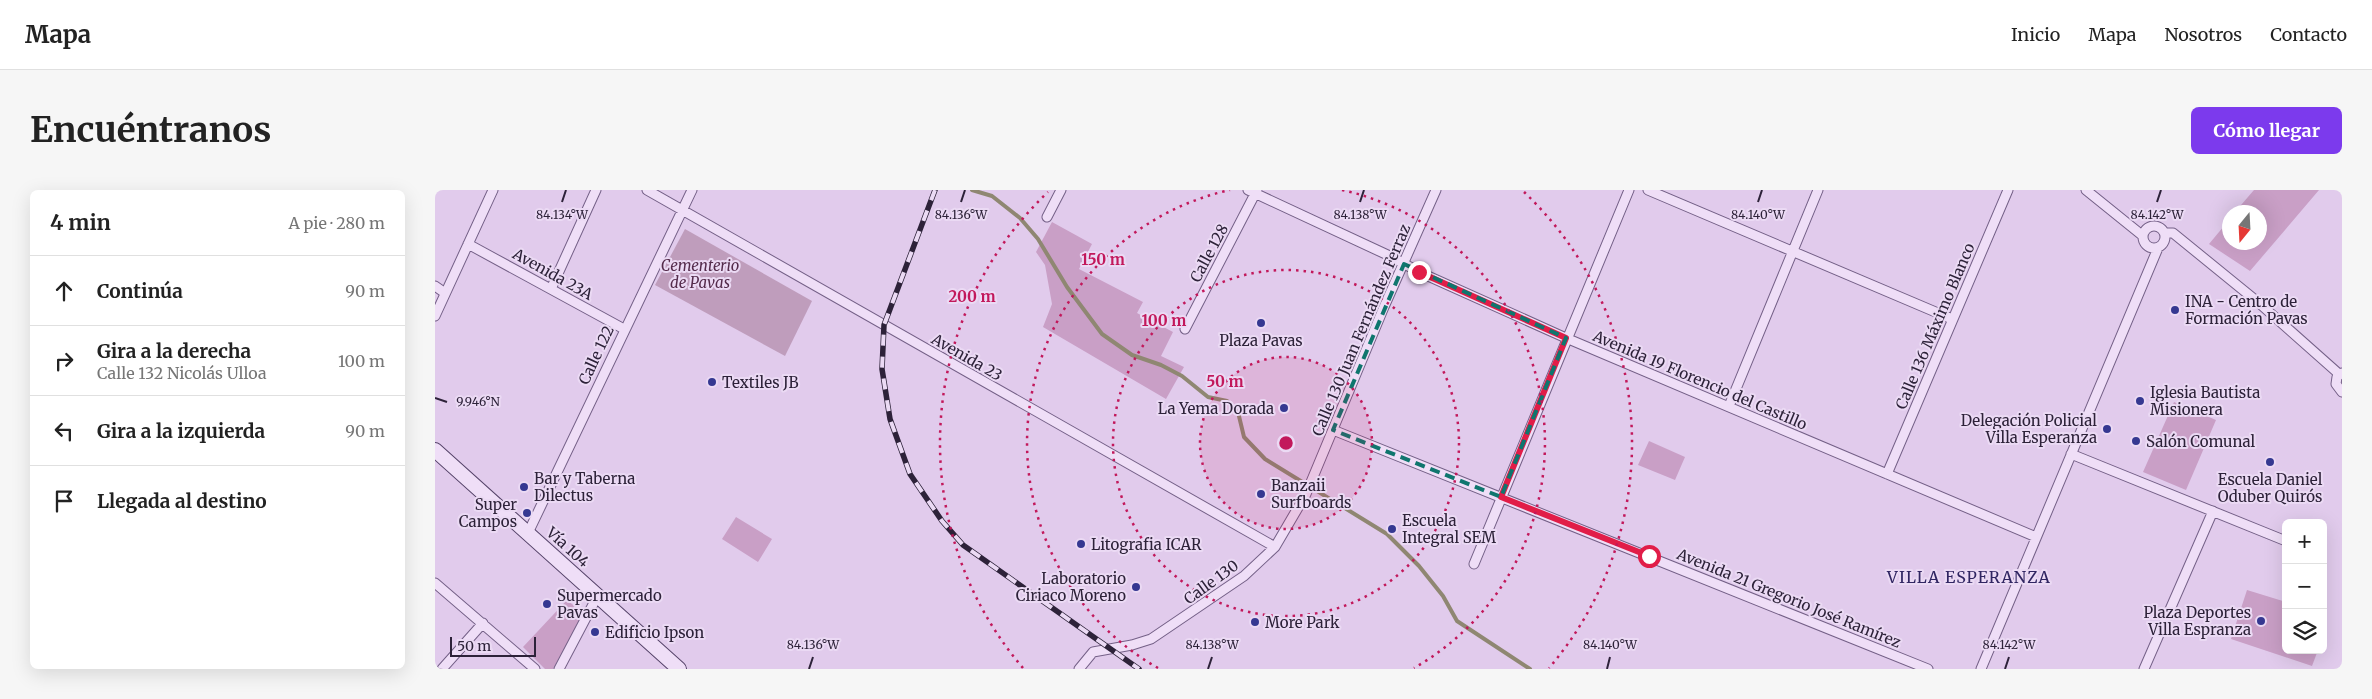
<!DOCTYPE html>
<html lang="es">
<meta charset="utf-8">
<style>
body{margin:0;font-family:Merriweather,serif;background:#f6f6f6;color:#222}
.controls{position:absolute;right:15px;bottom:15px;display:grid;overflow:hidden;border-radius:8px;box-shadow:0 5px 20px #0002}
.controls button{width:45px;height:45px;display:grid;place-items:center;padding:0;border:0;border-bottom:1px solid #e0e0e0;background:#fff;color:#222;font:25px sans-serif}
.compass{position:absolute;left:1787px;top:15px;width:45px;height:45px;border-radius:50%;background:#fff;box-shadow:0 5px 20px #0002;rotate:198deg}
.scale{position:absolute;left:15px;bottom:12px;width:86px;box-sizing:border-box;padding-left:5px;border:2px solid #2d2239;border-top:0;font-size:14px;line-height:18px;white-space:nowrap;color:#2d2239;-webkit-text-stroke:4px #ebdaf4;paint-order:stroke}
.stop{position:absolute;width:15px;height:15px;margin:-11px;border:4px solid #e11d48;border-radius:50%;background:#fff}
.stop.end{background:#e11d48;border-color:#fff;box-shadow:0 1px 5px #0008}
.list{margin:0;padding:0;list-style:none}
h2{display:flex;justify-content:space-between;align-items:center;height:65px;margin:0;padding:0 20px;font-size:21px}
h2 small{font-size:16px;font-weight:400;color:#767676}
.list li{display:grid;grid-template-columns:32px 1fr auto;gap:15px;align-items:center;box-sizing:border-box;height:70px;padding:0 20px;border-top:1px solid #e0e0e0}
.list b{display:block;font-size:19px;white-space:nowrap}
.list p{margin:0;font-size:16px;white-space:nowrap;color:#767676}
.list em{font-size:16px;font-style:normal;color:#767676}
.icon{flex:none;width:28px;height:28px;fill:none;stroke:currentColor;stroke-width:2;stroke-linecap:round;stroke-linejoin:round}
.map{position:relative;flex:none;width:1907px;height:479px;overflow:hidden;border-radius:8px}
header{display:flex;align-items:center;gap:30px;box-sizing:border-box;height:70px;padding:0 25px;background:#fff;border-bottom:1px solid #e0e0e0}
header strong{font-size:24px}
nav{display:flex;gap:28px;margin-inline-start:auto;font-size:18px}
.intro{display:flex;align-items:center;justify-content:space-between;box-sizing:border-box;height:120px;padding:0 30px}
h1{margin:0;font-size:35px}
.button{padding:12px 22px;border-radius:8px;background:#7c3aed;color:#fff;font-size:18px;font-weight:700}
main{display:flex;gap:30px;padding:0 30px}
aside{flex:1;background:#fff;border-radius:8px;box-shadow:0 5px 20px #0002}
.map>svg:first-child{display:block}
.green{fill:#c99fc6}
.cemetery{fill:#bf9dbc}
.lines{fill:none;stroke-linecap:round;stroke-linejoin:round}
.stream{stroke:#8f8772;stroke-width:4}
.minor-casing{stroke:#746087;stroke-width:11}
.secondary-casing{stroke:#554369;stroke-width:16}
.minor{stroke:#efdef7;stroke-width:9}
.secondary{stroke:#efdef7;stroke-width:14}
.rail-casing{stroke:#2d2239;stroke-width:5.5}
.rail{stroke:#ebdaf4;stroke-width:4;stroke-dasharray:11;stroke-linecap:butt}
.route{stroke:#e11d48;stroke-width:6}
.marked{fill:none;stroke:#0f766e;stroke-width:4;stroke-dasharray:10 6;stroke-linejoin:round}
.ticks{fill:none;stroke:#2d2239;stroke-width:2}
.ring{fill:none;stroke:#c2185b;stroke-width:2.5;stroke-dasharray:2.5 5}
.poi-dot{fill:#353891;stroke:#ebdaf4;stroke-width:2}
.labels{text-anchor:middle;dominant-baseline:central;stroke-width:4;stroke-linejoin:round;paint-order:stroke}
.street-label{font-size:15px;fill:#2d2239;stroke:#ebdaf4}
.park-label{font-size:15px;font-style:italic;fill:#542b4b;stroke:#ebdaf4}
.poi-label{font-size:15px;fill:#2d2239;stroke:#ebdaf4;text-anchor:start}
.neighbourhood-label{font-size:16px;letter-spacing:1px;fill:#302562;stroke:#ebdaf4}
.ticks-label{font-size:12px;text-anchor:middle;fill:#2d2239;stroke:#ebdaf4;stroke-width:4;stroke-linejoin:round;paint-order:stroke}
.centre{fill:#c2185b;stroke:#ebdaf4;stroke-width:2.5}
.ring-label{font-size:15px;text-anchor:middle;font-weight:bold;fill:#c2185b;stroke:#ebdaf4;stroke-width:4;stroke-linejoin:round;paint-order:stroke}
</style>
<header>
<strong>Mapa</strong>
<nav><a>Inicio</a><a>Mapa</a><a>Nosotros</a><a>Contacto</a></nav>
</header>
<div class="intro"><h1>Encuéntranos</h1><a class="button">Cómo llegar</a></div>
<main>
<aside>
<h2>4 min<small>A pie · 280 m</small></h2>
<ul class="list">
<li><svg class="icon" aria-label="ahead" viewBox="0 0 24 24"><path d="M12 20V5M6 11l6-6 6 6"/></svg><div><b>Continúa</b></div><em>90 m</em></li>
<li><svg class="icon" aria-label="right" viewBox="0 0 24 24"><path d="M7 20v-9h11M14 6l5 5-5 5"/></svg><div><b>Gira a la derecha</b><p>Calle 132 Nicolás Ulloa</p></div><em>100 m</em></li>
<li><svg class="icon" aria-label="left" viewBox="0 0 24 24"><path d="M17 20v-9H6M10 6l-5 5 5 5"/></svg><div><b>Gira a la izquierda</b></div><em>90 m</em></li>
<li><svg class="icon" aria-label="arrive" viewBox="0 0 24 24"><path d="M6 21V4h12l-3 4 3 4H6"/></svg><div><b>Llegada al destino</b></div></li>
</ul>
</aside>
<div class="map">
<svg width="1907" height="479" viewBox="0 0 1907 479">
<rect width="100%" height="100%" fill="#e1cbec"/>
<!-- green -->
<path class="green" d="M1819 0H1884L1815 81 1774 54 1794 30V52H1824V22H1800Z
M617 32 657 54 644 79 708 112 702 123 738 142 726 166 749 177 731 209 608 137 617 114 610 75 601 62Z
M1739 212 1781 230 1751 300 1708 282Z
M1214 251 1250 267 1240 290 1203 275Z
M301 327 337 349 323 372 287 349Z
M1812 400 1851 412V460H1883L1877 476 1796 449Z
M132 410 149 424 118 479H110L88 457Z"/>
<!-- cemetery -->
<path class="cemetery" d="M250 39 377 111 350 166 220 95Z"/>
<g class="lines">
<!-- stream -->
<path class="stream" d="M537 0 557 6 585 28 603 49 632 97 667 144 697 165 726 175 747 186 773 207 792 211 803 222 809 247 830 269 952 344 984 376 1008 406 1022 431 1095 479"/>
<!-- minor casing -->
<g class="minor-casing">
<path id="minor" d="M212 0 840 357
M813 0 957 67 984 82 1131 148 1601 347
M1213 0 1517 129
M1651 0 1708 46
M612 27 626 0
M1708 47a11 11 0 1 1 22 0a11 11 0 1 1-22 0Z
M1730 43H1738L1824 113 1904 184
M33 54 189 139
M0 96 10 103
M116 99 161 0
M0 126 58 0
M750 139 822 0
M1907 183 1902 187 1901 194 1907 202
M1294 216 1383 0
M898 240 1493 479
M1636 264 1851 351
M1452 284 1573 0
M93 343 257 0
M1039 374 1194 0
M0 393 100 479
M7 479 48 433
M124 479 163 405
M644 479 658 462 697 455 716 449 809 386 840 357 871 304 949 117 1001 0
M1546 479 1723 58
M1709 479 1778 321"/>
</g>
<!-- secondary casing -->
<g class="secondary-casing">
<path id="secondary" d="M0 260 244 479"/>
</g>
<!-- minor -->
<use href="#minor" class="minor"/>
<!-- secondary -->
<use href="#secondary" class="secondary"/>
<!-- rail casing -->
<g class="rail-casing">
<path id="rail" d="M500 0 449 135 447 179 455 229 475 284 507 331 528 355 704 479"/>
</g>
<!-- rail -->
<use href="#rail" class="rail"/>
</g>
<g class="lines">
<!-- route -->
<path class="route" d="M984 82 1131 148 1066 307 1214 366"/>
</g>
<!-- marked area -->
<path class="marked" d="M969 74 1131 148 1066 307 898 240Z"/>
<!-- ticks -->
<path class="ticks" d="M127 12 131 0M526 12 530 0M925 12 929 0M1323 12 1327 0M1722 12 1726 0M0 208 12 212M374 479 378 467M773 479 777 467M1172 479 1175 467M1570 479 1574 467"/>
<!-- distance rings -->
<circle cx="851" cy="253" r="86" fill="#c2185b" fill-opacity=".12"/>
<g class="ring">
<circle cx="851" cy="253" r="86"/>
<circle cx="851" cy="253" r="173"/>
<path d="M723 478A259 259 0 0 1 795 0M907 0A259 259 0 0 1 979 478"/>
<path d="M588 478A346 346 0 0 1 613 2M1089 2A346 346 0 0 1 1114 478"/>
</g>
<!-- markers -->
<g class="poi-dot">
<circle cx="1740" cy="120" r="5"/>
<circle cx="826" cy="133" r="5"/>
<circle cx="277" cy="192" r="5"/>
<circle cx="1705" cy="211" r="5"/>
<circle cx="849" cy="218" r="5"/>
<circle cx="1672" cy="239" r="5"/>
<circle cx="1701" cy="251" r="5"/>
<circle cx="1835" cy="272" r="5"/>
<circle cx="89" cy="297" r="5"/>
<circle cx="826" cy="304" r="5"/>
<circle cx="92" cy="323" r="5"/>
<circle cx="957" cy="339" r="5"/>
<circle cx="646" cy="354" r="5"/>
<circle cx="701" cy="397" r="5"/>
<circle cx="112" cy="414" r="5"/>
<circle cx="1826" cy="431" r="5"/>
<circle cx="820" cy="432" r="5"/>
<circle cx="160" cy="442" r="5"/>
</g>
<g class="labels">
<!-- street labels -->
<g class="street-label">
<text transform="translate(774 63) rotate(-62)">Calle 128</text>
<text transform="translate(118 84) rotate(29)">Avenida 23A</text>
<text transform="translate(1500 136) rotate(-67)">Calle 136 Máximo Blanco</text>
<text transform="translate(926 140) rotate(-67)">Calle 130 Juan Fernández Ferraz</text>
<text transform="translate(161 165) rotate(-65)">Calle 122</text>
<text transform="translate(532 167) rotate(30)">Avenida 23</text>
<text transform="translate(1265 190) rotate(23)">Avenida 19 Florencio del Castillo</text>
<text transform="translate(133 357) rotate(42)">Vía 104</text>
<text transform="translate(776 392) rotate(-36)">Calle 130</text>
<text transform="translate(1354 408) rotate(22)">Avenida 21 Gregorio José Ramírez</text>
</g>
<!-- park labels -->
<g class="park-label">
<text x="265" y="75">Cementerio<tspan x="265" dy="17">de Pavas</tspan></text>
</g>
<!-- poi labels -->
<g class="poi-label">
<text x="1750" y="111">INA - Centro de<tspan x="1750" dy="17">Formación Pavas</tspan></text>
<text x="826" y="150" text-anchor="middle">Plaza Pavas</text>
<text x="287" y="192">Textiles JB</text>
<text x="1715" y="202">Iglesia Bautista<tspan x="1715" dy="17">Misionera</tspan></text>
<text x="839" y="218" text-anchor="end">La Yema Dorada</text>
<text x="1662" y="230" text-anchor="end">Delegación Policial<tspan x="1662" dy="17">Villa Esperanza</tspan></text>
<text x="1711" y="251">Salón Comunal</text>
<text x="99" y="288">Bar y Taberna<tspan x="99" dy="17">Dilectus</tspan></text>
<text x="1835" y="289" text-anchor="middle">Escuela Daniel<tspan x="1835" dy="17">Oduber Quirós</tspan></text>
<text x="836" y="295">Banzaii<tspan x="836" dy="17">Surfboards</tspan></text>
<text x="82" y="314" text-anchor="end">Super<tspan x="82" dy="17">Campos</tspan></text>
<text x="967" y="330">Escuela<tspan x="967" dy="17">Integral SEM</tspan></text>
<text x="656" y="354">Litografia ICAR</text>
<text x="691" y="388" text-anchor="end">Laboratorio<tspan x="691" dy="17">Ciriaco Moreno</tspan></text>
<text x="122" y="405">Supermercado<tspan x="122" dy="17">Pavas</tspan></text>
<text x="1816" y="422" text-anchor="end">Plaza Deportes<tspan x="1816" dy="17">Villa Espranza</tspan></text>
<text x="830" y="432">More Park</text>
<text x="170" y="442">Edificio Ipson</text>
</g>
<!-- neighbourhood labels -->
<g class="neighbourhood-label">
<text x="1534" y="387">VILLA ESPERANZA</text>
</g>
</g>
<g class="ticks-label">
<text x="127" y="29">84.134°W</text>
<text x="526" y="29">84.136°W</text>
<text x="925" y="29">84.138°W</text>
<text x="1323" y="29">84.140°W</text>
<text x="1722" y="29">84.142°W</text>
<text x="43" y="216">9.946°N</text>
<text x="378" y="459">84.136°W</text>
<text x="777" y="459">84.138°W</text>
<text x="1175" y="459">84.140°W</text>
<text x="1574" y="459">84.142°W</text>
</g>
<circle cx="851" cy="253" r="8" class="centre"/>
<g class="ring-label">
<text x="668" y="75">150 m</text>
<text x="537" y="112">200 m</text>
<text x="729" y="136">100 m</text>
<text x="790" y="197">50 m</text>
</g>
</svg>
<div class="controls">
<button>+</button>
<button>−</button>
<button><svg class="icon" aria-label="layers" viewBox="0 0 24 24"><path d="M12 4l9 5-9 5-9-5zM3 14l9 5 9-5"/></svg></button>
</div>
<svg class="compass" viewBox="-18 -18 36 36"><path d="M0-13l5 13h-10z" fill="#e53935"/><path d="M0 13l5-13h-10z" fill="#767676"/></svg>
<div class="scale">50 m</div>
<div class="stop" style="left:1214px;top:366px"></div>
<div class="stop end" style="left:984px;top:82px"></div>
</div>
</main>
